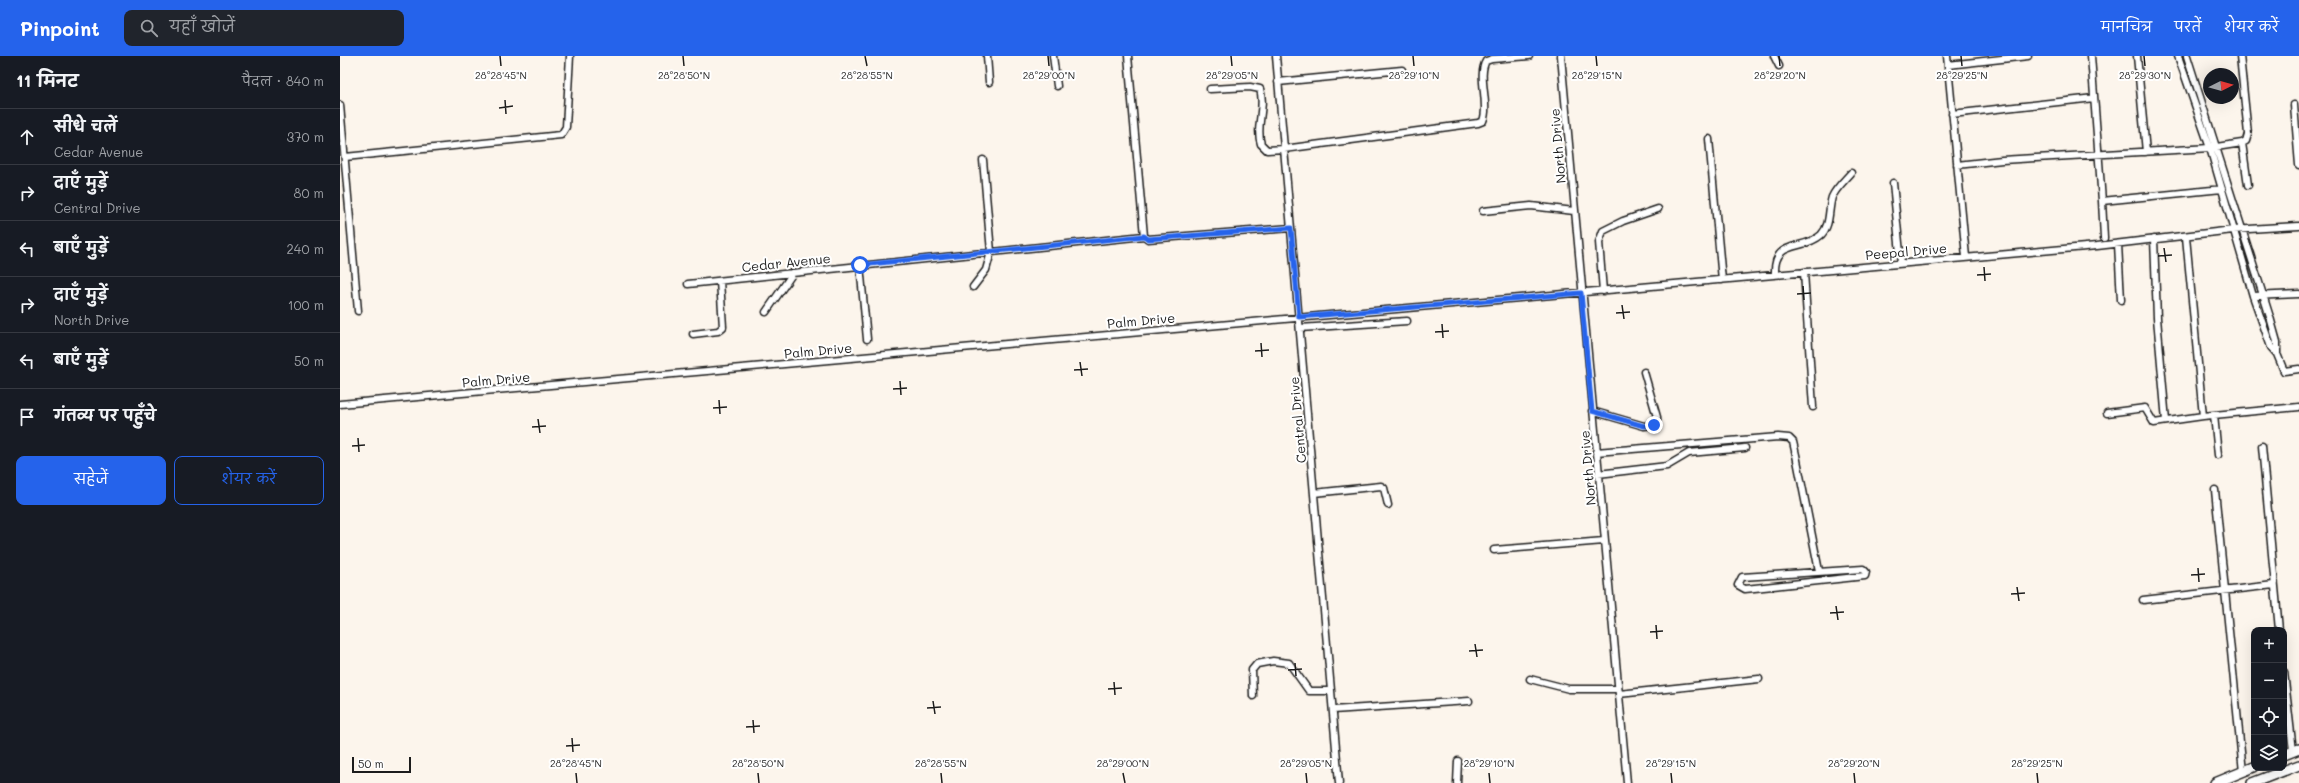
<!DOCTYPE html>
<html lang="hi">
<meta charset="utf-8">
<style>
body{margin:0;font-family:Mali,"Playpen Sans Deva",sans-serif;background:#20242c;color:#f1f3f6}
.controls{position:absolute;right:12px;bottom:12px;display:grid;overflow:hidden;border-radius:8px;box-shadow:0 4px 16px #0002}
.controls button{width:36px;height:36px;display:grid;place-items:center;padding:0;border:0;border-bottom:1px solid #363941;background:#171b24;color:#f1f3f6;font:20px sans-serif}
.compass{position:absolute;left:1863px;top:12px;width:36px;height:36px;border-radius:50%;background:#171b24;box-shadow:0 4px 16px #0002;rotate:84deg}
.scale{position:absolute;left:12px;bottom:10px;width:59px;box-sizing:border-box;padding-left:4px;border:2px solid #1c1c1c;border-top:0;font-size:11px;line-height:14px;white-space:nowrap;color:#1c1c1c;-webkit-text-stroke:3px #fff;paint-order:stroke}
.stop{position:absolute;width:12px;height:12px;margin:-9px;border:3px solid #2563eb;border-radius:50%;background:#fff}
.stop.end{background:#2563eb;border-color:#fff;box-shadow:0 1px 4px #0008}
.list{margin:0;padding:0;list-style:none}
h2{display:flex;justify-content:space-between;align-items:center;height:52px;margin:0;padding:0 16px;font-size:17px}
h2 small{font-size:13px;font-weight:400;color:#9ea1a6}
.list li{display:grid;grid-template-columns:26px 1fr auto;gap:12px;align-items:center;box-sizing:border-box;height:56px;padding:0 16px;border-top:1px solid #363941}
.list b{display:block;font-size:15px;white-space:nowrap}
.list p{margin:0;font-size:13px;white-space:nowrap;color:#9ea1a6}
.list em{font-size:13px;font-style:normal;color:#9ea1a6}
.actions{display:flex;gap:8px;padding:12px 16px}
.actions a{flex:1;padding:9px 0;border:1px solid #2563eb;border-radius:8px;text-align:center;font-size:14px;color:#2563eb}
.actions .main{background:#2563eb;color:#fff}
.icon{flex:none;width:22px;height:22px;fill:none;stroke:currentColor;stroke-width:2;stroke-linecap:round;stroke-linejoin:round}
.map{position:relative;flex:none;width:1959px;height:727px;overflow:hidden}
header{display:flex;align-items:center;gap:24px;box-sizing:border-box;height:56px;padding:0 20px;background:#2563eb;color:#fff}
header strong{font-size:19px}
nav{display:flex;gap:22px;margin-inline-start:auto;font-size:14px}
.search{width:280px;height:36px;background:#20242c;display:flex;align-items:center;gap:10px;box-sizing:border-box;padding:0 14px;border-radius:8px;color:#9ea1a6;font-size:15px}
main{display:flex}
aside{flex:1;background:#171b24}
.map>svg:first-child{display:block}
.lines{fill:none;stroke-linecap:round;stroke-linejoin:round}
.street-casing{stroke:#1c1c1c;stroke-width:9}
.secondary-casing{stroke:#1c1c1c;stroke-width:12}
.street{stroke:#fff;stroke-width:6}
.secondary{stroke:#fff;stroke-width:9}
.route{stroke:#2563eb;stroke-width:5}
.ticks{fill:none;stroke:#1c1c1c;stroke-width:1.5}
.labels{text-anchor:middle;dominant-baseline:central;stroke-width:4;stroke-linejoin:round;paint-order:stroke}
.street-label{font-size:13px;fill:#1c1c1c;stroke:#fff}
.ticks-label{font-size:10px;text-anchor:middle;fill:#1c1c1c;stroke:#fff;stroke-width:4;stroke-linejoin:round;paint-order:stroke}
</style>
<header>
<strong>Pinpoint</strong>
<div class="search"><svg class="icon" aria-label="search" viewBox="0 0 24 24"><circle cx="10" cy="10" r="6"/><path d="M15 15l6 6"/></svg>यहाँ खोजें</div>
<nav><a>मानचित्र</a><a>परतें</a><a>शेयर करें</a></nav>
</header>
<main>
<aside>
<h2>11 मिनट<small>पैदल · 840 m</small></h2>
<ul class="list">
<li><svg class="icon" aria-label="ahead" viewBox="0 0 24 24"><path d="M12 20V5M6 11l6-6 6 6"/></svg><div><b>सीधे चलें</b><p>Cedar Avenue</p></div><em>370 m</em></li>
<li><svg class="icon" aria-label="right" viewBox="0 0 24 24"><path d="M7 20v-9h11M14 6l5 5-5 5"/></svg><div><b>दाएँ मुड़ें</b><p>Central Drive</p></div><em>80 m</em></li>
<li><svg class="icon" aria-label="left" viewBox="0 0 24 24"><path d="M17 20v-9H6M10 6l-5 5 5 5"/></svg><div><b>बाएँ मुड़ें</b></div><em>240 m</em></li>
<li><svg class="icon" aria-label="right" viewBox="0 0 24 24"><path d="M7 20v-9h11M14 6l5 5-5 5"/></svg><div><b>दाएँ मुड़ें</b><p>North Drive</p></div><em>100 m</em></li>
<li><svg class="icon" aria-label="left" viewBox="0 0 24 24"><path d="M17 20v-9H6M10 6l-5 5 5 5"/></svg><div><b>बाएँ मुड़ें</b></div><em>50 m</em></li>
<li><svg class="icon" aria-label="arrive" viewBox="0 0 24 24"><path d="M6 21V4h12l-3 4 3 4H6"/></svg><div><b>गंतव्य पर पहुँचे</b></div></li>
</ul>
<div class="actions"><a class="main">सहेजें</a><a>शेयर करें</a></div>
</aside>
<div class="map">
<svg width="1959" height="727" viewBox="0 0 1959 727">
<rect width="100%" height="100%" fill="#fcf5ec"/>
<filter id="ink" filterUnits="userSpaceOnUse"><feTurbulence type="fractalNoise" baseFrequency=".025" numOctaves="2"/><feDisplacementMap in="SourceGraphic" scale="8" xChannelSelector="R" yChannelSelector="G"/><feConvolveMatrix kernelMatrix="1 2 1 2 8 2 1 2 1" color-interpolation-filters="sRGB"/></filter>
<g filter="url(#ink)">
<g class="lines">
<!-- street casing -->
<g class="street-casing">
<path id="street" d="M647 0 649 26
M713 0 717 30
M788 0 804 180
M936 0 999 727
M1221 0 1287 727
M1434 0 1439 10
M1607 0 1626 201
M1751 0 1762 145
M1797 0 1806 96
M1838 0 1870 92 1913 240 1931 291 1937 298 1944 315 1959 313
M1847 0 1930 261 1937 286V298
M1608 9 1688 0
M938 26 1062 14
M870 33 910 31 920 33C926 51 915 70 921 88L927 94 944 93 1138 67 1143 65C1150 48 1137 20 1146 5L1152 3 1189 0
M0 49 18 255
M1954 49 1959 109
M1612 58 1754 42
M1369 83 1382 224
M1902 87 1908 129
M5 101 221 79 226 71 230 0
M1617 109 1662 104 1870 92 1902 87 1906 85 1908 78 1900 0
M1553 127 1561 207
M1143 155 1191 150 1234 155
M1846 181 1863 360 1959 351
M1764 182 1762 145 1882 133
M1814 183 1817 262 1826 365
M1778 188 1781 244
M520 209 527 283
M1464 216 1473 351
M1435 219C1433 182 1462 196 1481 179 1491 169 1488 154 1492 141 1496 132 1505 124 1511 117
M348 228 804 180 808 183 951 172
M633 231 646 214 651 196 643 104
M1263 235 1259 186 1263 175 1283 165 1318 153
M1913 240 1959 238
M426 256 453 217
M960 272 1067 265
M353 278 378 275 383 271 380 225
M0 348 1757 190 1893 174 1959 170
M1252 355 1304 370 1314 369 1317 365V361L1304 316
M1767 357 1805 352 1814 367 1863 360
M1874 359 1878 399
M1922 390 1939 574
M1256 396 1438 381 1449 382 1453 386 1456 399 1479 515
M1258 418 1327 410 1349 397 1405 392
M1875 434 1903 716
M974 437 1041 430 1044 432 1048 449
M1154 494 1264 485
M1523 513 1526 516 1525 520 1405 533 1398 529 1402 521Z
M1803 544 1934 529
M1944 616 1953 695
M1190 623 1229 633H1278
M1279 638 1419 623
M913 640 912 614 917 608 933 605 949 607 969 635H991
M993 654 1129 645
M1117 727 1118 705"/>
</g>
<!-- secondary casing -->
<g class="secondary-casing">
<path id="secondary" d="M1944 699 1959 693
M1875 727 1914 711
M1912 727 1959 709"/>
</g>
<!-- street -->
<use href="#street" class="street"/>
<!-- secondary -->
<use href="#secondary" class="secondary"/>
</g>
</g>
<g class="lines" filter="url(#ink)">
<!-- route -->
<path class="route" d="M520 209 804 180 808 183 951 172 959 261 1241 237 1252 355 1304 370 1314 369"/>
</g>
<!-- ticks -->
<path class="ticks" d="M160 0 161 10M343 0 344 10M525 0 527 10M708 0 709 10M891 0 892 10M1073 0 1074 10M1256 0 1257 10M1439 0 1440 10M1621 0 1622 10M1804 0 1805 10M165 44 166 58M159 52 173 50M1824 192 1826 206M1818 200 1832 199M1644 211 1645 225M1637 219 1651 218M1463 230 1464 244M1457 238 1471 237M1282 249 1284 263M1276 257 1290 256M1102 268 1103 282M1095 276 1109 275M921 287 922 301M915 295 929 294M740 306 742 320M734 314 748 313M560 325 561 339M553 333 567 332M379 344 380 358M373 352 387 351M198 363 200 377M192 371 206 370M18 382 19 396M12 390 25 389M1858 512 1859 526M1851 519 1865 518M1677 531 1679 545M1671 538 1685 537M1496 550 1498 564M1490 557 1504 556M1316 569 1317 583M1310 576 1323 575M1135 588 1137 601M1129 595 1143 594M955 607 956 620M948 614 962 613M774 626 775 639M768 633 782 632M593 645 595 658M587 652 601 651M413 664 414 677M406 671 420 670M232 682 233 696M226 690 240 689M236 717 237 727M418 717 419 727M601 717 602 727M783 717 785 727M966 717 967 727M1149 717 1150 727M1331 717 1332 727M1514 717 1515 727M1697 717 1698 727"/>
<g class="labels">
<!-- street labels -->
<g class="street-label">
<text transform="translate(1217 90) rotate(-95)">North Drive</text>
<text transform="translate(1566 195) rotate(-5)">Peepal Drive</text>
<text transform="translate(446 206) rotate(-6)">Cedar Avenue</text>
<text transform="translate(801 264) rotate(-5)">Palm Drive</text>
<text transform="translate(478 294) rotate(-5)">Palm Drive</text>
<text transform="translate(156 323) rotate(-5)">Palm Drive</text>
<text transform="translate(957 364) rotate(-95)">Central Drive</text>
<text transform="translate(1247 412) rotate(-95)">North Drive</text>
</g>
</g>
<g class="ticks-label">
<text x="161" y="23">28°28'45"N</text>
<text x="344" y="23">28°28'50"N</text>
<text x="527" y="23">28°28'55"N</text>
<text x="709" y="23">28°29'00"N</text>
<text x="892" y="23">28°29'05"N</text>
<text x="1074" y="23">28°29'10"N</text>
<text x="1257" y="23">28°29'15"N</text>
<text x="1440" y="23">28°29'20"N</text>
<text x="1622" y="23">28°29'25"N</text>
<text x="1805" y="23">28°29'30"N</text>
<text x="236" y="711">28°28'45"N</text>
<text x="418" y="711">28°28'50"N</text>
<text x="601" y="711">28°28'55"N</text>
<text x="783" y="711">28°29'00"N</text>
<text x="966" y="711">28°29'05"N</text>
<text x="1149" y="711">28°29'10"N</text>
<text x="1331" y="711">28°29'15"N</text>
<text x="1514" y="711">28°29'20"N</text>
<text x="1697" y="711">28°29'25"N</text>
</g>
</svg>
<div class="controls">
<button>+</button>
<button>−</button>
<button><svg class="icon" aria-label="locate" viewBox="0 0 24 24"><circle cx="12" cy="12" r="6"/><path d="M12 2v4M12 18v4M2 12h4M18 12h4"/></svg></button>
<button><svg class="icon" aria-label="layers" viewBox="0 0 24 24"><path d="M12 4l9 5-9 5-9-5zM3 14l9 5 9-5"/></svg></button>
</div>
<svg class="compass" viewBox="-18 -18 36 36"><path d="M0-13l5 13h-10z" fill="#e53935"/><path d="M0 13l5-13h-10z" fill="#9ea1a6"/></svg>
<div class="scale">50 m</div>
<div class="stop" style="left:520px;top:209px"></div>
<div class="stop end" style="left:1314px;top:369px"></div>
</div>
</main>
